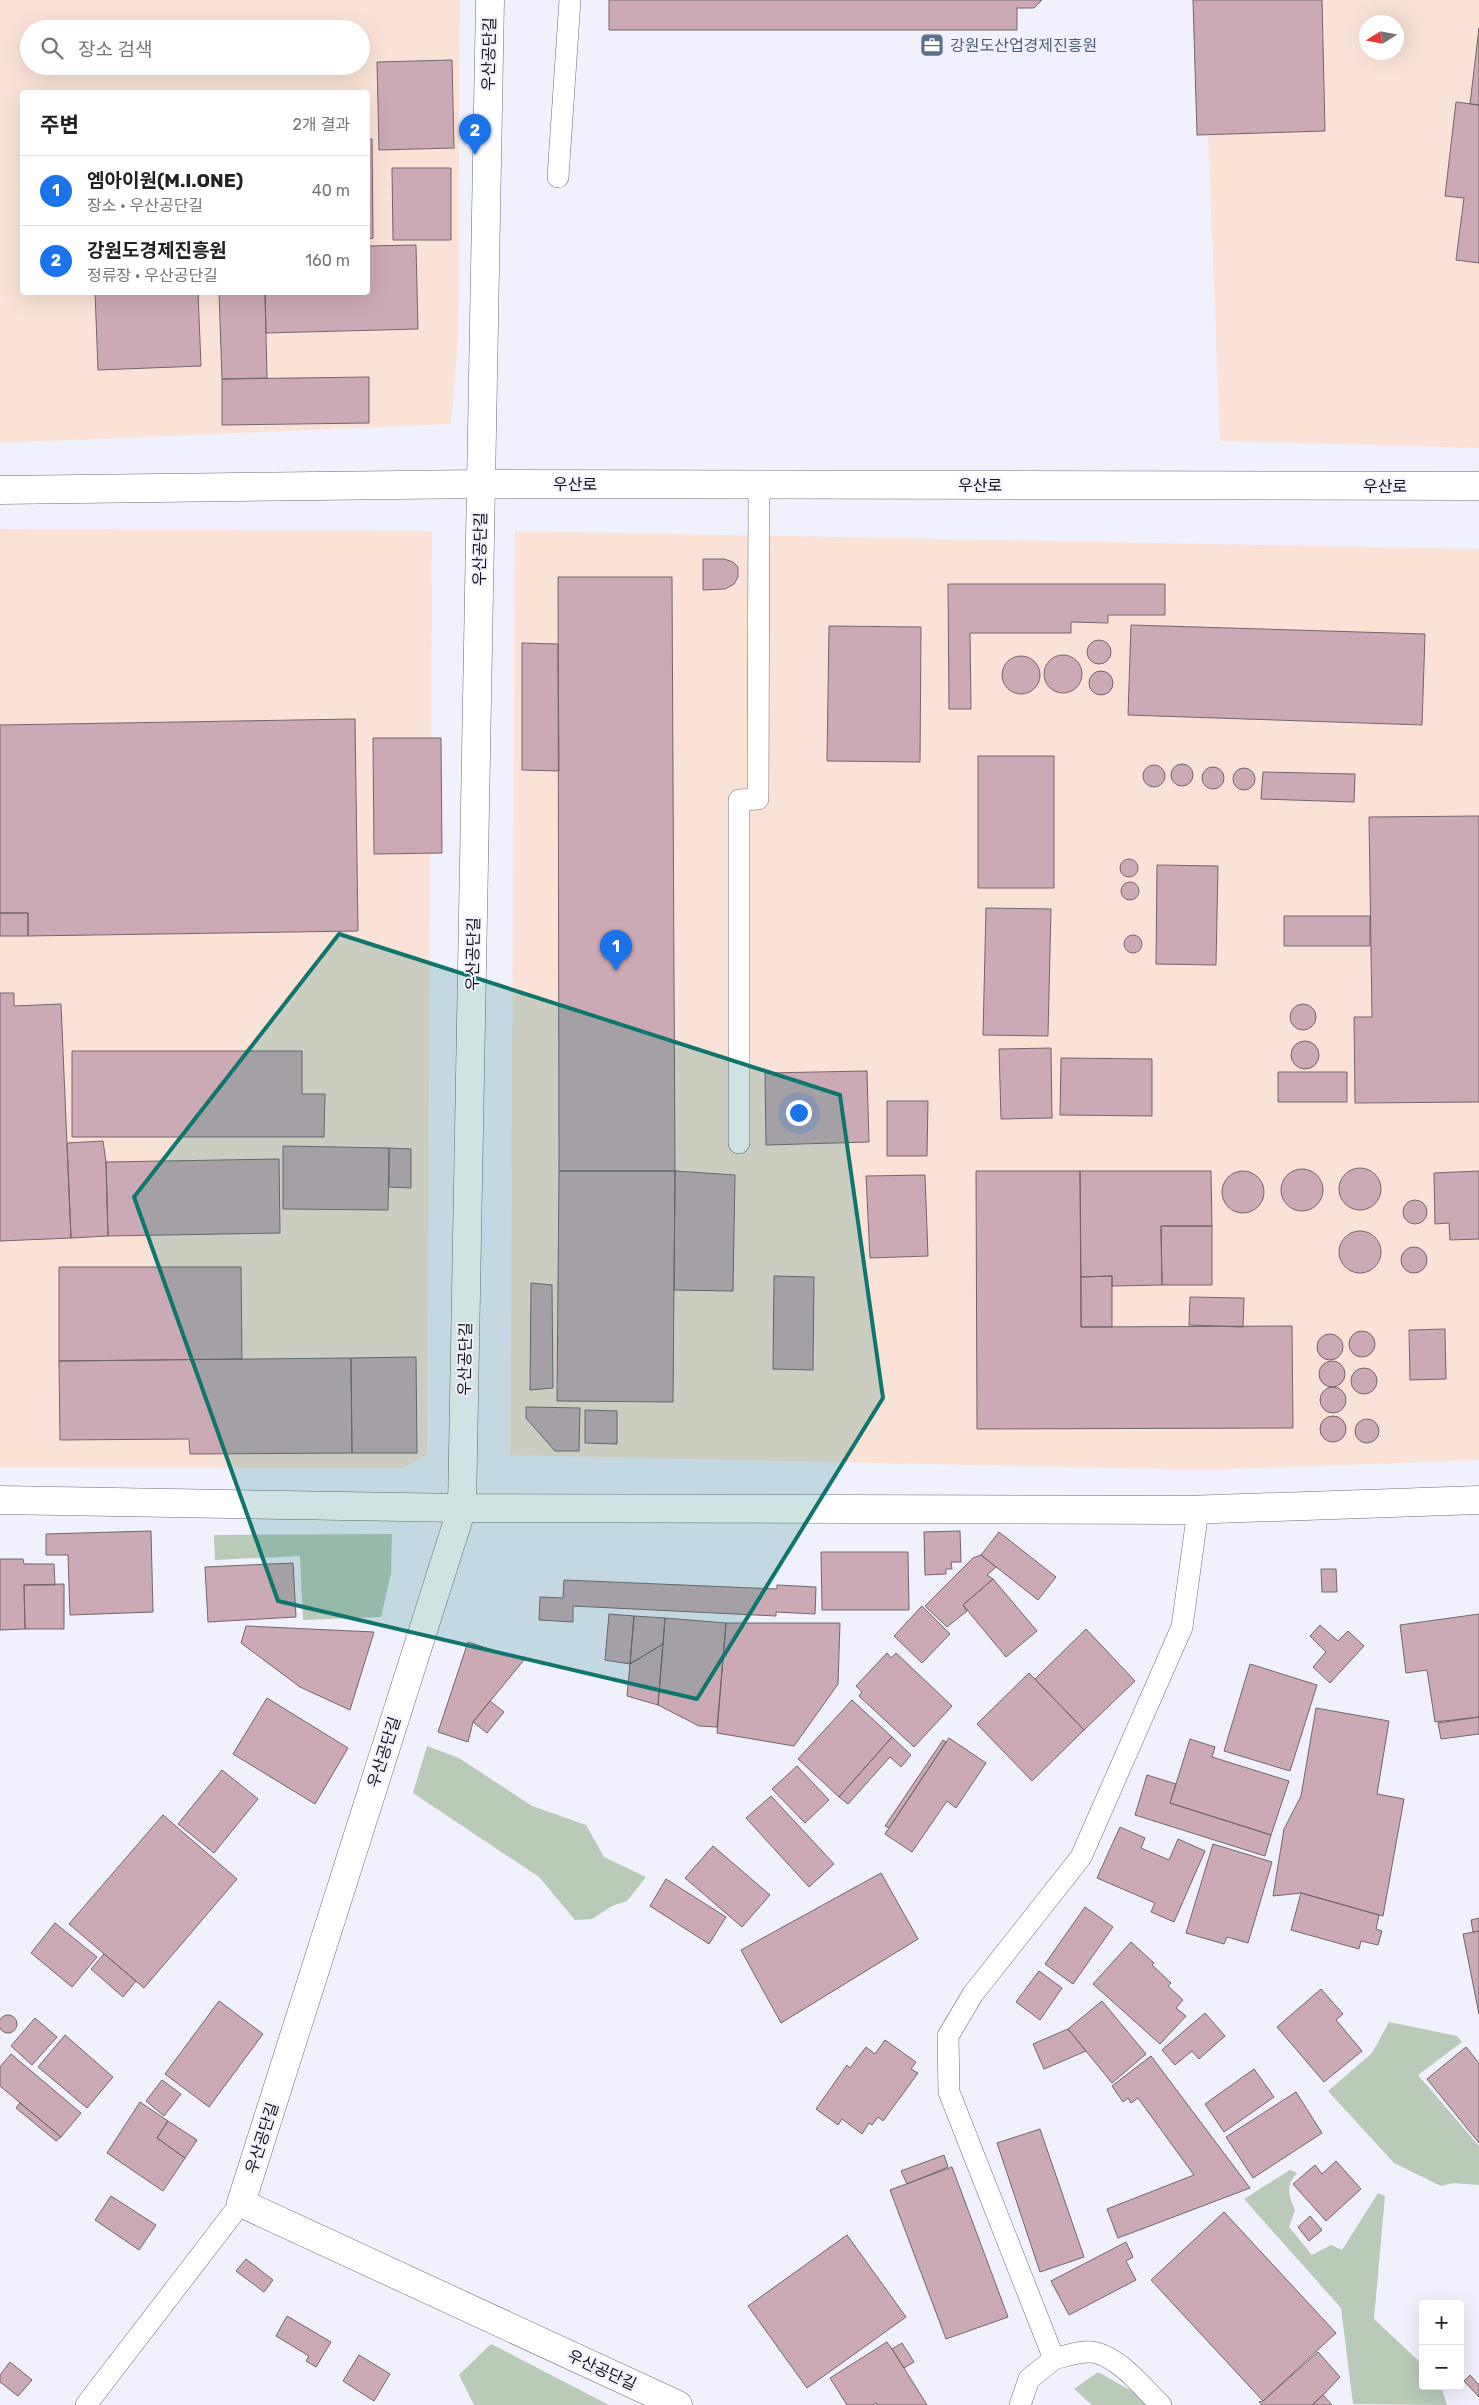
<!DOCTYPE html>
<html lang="ko">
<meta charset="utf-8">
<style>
body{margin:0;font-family:Rubik,"Noto Sans KR",sans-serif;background:#f6f6f6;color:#222}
.controls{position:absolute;right:15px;bottom:15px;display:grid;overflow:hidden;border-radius:5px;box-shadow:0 5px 20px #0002}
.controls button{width:45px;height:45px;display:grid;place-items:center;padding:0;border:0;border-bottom:1px solid #e0e0e0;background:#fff;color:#222;font:25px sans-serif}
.compass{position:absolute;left:1359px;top:15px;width:45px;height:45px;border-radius:50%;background:#fff;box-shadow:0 5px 20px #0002;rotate:259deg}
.you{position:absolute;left:798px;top:1112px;width:18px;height:18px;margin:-12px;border:4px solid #fff;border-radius:50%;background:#1a73e8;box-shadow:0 0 0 8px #1a73e833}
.badge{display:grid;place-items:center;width:32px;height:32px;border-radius:50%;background:#1a73e8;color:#fff;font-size:16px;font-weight:700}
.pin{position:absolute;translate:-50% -41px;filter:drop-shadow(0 1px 2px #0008)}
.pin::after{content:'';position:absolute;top:26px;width:18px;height:15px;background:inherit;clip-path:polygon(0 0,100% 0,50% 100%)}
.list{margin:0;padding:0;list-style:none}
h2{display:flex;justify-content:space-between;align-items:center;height:65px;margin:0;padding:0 20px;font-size:21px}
h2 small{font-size:16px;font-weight:400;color:#767676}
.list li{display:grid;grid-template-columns:32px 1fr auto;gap:15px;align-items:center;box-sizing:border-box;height:70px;padding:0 20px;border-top:1px solid #e0e0e0}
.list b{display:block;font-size:19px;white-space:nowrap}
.list p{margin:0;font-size:16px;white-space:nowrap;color:#767676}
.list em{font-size:16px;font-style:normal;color:#767676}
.icon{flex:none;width:28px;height:28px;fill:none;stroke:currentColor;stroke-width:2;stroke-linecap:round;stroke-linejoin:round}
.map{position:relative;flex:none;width:1479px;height:2405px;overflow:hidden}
.search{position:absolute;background:#fff;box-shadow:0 5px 20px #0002;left:20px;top:20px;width:350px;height:55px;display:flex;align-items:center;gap:12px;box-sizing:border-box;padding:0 18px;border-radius:28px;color:#767676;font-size:19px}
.panel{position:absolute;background:#fff;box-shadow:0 5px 20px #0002;left:20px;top:90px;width:350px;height:205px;border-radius:5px}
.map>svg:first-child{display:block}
.industrial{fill:#fae3d6;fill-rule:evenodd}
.green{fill:#b9cab8}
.building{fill:#cba9b5;stroke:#72666a}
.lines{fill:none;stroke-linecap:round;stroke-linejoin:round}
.lane-casing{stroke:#6c6d77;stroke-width:22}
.secondary-casing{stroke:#6c6d77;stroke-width:29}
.lane{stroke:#fff;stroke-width:21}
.secondary{stroke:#fff;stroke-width:28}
.marked{fill:#0f766e;fill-opacity:0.2;stroke:#0f766e;stroke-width:4;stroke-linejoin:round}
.labels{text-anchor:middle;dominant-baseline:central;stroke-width:4;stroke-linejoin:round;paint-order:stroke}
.service-label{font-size:16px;fill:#4e5e75;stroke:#f0f1fd;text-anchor:start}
.street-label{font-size:16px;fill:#131317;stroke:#f0f1fd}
</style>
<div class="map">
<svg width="1479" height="2405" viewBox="0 0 1479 2405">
<rect width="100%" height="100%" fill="#f0f1fd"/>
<!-- industrial -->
<path class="industrial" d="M0 0H460L458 342 451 424 0 443ZM29 29H361V66H29ZM22 92H368V292H22Z
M1203 0H1479V448L1220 441ZM1366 22H1396V52H1366Z
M0 529 432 531 427 1454 404 1468 0 1467Z
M515 531 1479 549V1460L1207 1470 510 1455Z"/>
<!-- green -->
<path class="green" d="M392 1534 391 1573 381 1617 303 1620 300 1556 215 1560 214 1535Z
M427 1746 459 1758 532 1806 586 1825 604 1857 646 1877 627 1901 612 1906 592 1919 575 1920 539 1877 413 1793Z
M1389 2022 1457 2036 1462 2042 1418 2075 1479 2146V2185L1453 2183 1441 2186 1394 2163 1328 2091 1372 2053Z
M1290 2170 1297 2173C1285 2186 1289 2196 1295 2210L1289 2227 1312 2255 1331 2245 1342 2250 1378 2193 1385 2196 1374 2319 1423 2365V2386H1441L1447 2405 1353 2404 1341 2308 1244 2199Z
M491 2344 609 2405H474L459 2375Z
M1098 2372 1137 2394 1150 2405H1092L1074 2389Z"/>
<!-- building -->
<path class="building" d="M609 0H1042L1034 8H1017V30H609Z
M1193 0H1322L1325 131 1197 135Z
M1479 28V105L1470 104Z
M452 60 454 148 379 150 377 62Z
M1456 102 1479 105V263L1456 260 1464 198 1445 196Z
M368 139H372L373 238 368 239Z
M392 168H451V240H393Z
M416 245 418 329 266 333 265 292H368V246Z
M95 292H198L201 366 98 370Z
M219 292H265L267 378 222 379Z
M369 377V423L222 425V379Z
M703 559H724L733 562 738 567V577L734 584 725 589 703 590Z
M558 577H672L675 1171H559Z
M948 584H1165V615H1108V623L1071 622V633H970L971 709H949Z
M1131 625 1425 634 1422 725 1128 715Z
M829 626 921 627 920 762 827 761Z
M1087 652a12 12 0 1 1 24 0a12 12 0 1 1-24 0Z
M522 643 558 644 559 771 522 770Z
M1044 674a19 19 0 1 1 38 0a19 19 0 1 1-38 0Z
M1002 675a19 19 0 1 1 38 0a19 19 0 1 1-38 0Z
M1089 683a12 12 0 1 1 24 0a12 12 0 1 1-24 0Z
M355 719 358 931 28 936V913H0V725Z
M373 738H441L442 853 374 854Z
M978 756H1054V888H978Z
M1171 775a11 11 0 1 1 22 0a11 11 0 1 1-22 0Z
M1143 776a11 11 0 1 1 22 0a11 11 0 1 1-22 0Z
M1202 778a11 11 0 1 1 22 0a11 11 0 1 1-22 0Z
M1233 779a11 11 0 1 1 22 0a11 11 0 1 1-22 0Z
M1263 772 1355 774 1354 802 1261 799Z
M1479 816V1102L1355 1103 1354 1017H1372L1369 817Z
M1120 868a9 9 0 1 1 18 0a9 9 0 1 1-18 0Z
M1157 865 1218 866 1216 965 1156 964Z
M1121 891a9 9 0 1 1 18 0a9 9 0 1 1-18 0Z
M986 908 1051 909 1048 1036 983 1035Z
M0 913H28V936H0Z
M1284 916H1370V946H1284Z
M1124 944a9 9 0 1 1 18 0a9 9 0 1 1-18 0Z
M0 993H14V1006L61 1004 71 1238 0 1241Z
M1290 1017a13 13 0 1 1 26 0a13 13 0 1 1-26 0Z
M1291 1055a14 14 0 1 1 28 0a14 14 0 1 1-28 0Z
M1051 1048 1052 1118 1001 1119 999 1049Z
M72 1051H302V1094H325L324 1137H72Z
M1061 1058 1152 1059V1116L1060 1115Z
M867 1071 869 1142 766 1145 765 1073Z
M1278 1072H1347V1102H1278Z
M887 1101H928L927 1156H887Z
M103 1141 106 1162 108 1236 71 1238 67 1143Z
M283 1146 389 1148 388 1210 283 1209Z
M389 1148 411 1149V1188L389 1187Z
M279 1159 280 1233 108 1236 106 1162Z
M1339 1189a21 21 0 1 1 42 0a21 21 0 1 1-42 0Z
M1281 1190a21 21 0 1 1 42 0a21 21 0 1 1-42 0Z
M1222 1192a21 21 0 1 1 42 0a21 21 0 1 1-42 0Z
M559 1171H675L673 1402 557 1401Z
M675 1171 735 1175 733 1291 674 1290Z
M976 1171H1080L1081 1327 1292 1326 1293 1428 977 1429Z
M1080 1171H1211L1212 1226H1161L1162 1285 1112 1286V1276L1081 1277Z
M1479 1171V1239L1450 1240 1449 1223 1435 1224 1434 1173Z
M925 1175 928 1256 870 1258 866 1176Z
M1403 1212a12 12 0 1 1 24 0a12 12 0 1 1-24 0Z
M1161 1226H1212V1285H1162Z
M1339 1252a21 21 0 1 1 42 0a21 21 0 1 1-42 0Z
M1401 1260a13 13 0 1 1 26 0a13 13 0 1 1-26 0Z
M59 1267H241L242 1359 59 1361Z
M774 1276 814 1277 813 1370 773 1369Z
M1112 1276V1327H1081V1277Z
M531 1283 552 1285 553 1388 530 1390Z
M1190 1297 1244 1298 1243 1327 1189 1325Z
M1445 1329 1446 1379 1410 1380 1409 1330Z
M1349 1344a13 13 0 1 1 26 0a13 13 0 1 1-26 0Z
M1317 1347a13 13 0 1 1 26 0a13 13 0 1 1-26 0Z
M416 1357 417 1453H352L351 1358Z
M351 1358 352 1453 190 1454 189 1439 60 1440 59 1361Z
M1319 1374a13 13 0 1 1 26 0a13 13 0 1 1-26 0Z
M1351 1381a13 13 0 1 1 26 0a13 13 0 1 1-26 0Z
M1320 1400a13 13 0 1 1 26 0a13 13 0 1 1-26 0Z
M526 1407 580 1408 579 1451H555L526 1418Z
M585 1410 617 1411V1444L585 1443Z
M1320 1429a13 13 0 1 1 26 0a13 13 0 1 1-26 0Z
M1355 1431a12 12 0 1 1 24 0a12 12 0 1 1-24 0Z
M151 1531 153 1612 70 1615 68 1555H46V1534Z
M960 1531 961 1562H951L952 1569H946V1574L925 1575 924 1532Z
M999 1532 1056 1577 1038 1600 981 1555Z
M821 1552H908L909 1610H822Z
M981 1555 996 1567 987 1575 993 1579 963 1605 967 1611 947 1627 925 1606 973 1558Z
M0 1559H23L24 1564H54L55 1585H24L25 1629 0 1630Z
M293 1563 296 1617 208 1622 205 1567Z
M1321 1569H1336L1337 1592H1322Z
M993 1579 1037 1631 1006 1657 963 1605Z
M564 1580 777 1589V1585L816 1587 815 1614 776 1612V1616L573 1606V1622L539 1620 540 1597 563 1598Z
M64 1584V1629H25L24 1585Z
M922 1606 950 1634 922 1663 894 1636Z
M609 1614 634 1616 630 1664 605 1660Z
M1479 1614V1717L1435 1722 1427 1670 1406 1673 1400 1625Z
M634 1616 665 1618 663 1644 630 1664Z
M665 1618 726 1623 717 1727 699 1726 658 1705Z
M726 1623H840L838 1684 794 1746 717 1733Z
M1320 1625 1338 1641 1348 1631 1364 1646 1330 1683 1313 1667 1326 1652 1310 1636Z
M246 1626 374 1632 350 1710 300 1687 241 1643Z
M1086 1629 1135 1681 1084 1730 1035 1679Z
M468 1642 524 1660 473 1722 468 1742 438 1732Z
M663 1644 658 1705 627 1696 630 1664Z
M887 1653 891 1658 896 1653 952 1706 914 1747 859 1696 862 1692 856 1686Z
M1250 1664 1317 1685 1290 1771 1224 1751Z
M1029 1673 1084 1730 1032 1781 977 1724Z
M267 1698 348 1748 315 1804 233 1754Z
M852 1700 892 1737 839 1797 798 1759Z
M490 1701 504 1712 487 1733 473 1722Z
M1316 1708 1389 1721 1377 1794 1404 1799 1383 1916 1301 1893 1273 1896 1284 1829 1301 1796Z
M1479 1717V1734L1441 1739 1438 1723Z
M892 1737 911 1755 901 1767 890 1757 848 1804 839 1797Z
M949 1738 986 1763 956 1808 947 1801 912 1852 885 1834Z
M1190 1739 1215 1747 1212 1757 1289 1781 1271 1835 1170 1803Z
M943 1740 946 1742 889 1828 885 1826Z
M797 1766 829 1800 805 1823 772 1789Z
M222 1770 258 1799 214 1853 178 1824Z
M1147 1775 1176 1784 1170 1803 1271 1835 1265 1856 1135 1815Z
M771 1796 834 1864 809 1887 746 1818Z
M163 1815 237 1879 144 1988 69 1924Z
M1120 1827 1145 1838 1141 1848 1169 1860 1178 1839 1205 1851 1174 1922 1151 1912 1155 1903 1097 1878Z
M1213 1844 1272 1862 1248 1943 1227 1937 1224 1944 1186 1933Z
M713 1846 770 1895 742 1927 685 1878Z
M881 1873 918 1939 781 2023 741 1950Z
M666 1879 726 1917 709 1944 650 1906Z
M1301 1893 1379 1915 1376 1929 1382 1931 1378 1945 1361 1941 1359 1949 1291 1930Z
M1085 1907 1113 1927 1073 1984 1045 1964Z
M1479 1918V1931L1473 1932 1471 1920Z
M55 1923 97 1957 72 1987 31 1953Z
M1479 1931V2014L1463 1934Z
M1131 1942 1154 1963 1152 1965 1171 1983 1168 1986 1183 2000 1176 2008 1186 2016 1160 2044 1093 1984Z
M104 1954 136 1981 123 1997 91 1969Z
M1039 1971 1062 1988 1040 2020 1016 2002Z
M1321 1989 1343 2014 1336 2020 1362 2051 1324 2082 1277 2027Z
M219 2001 263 2034 209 2107 165 2074Z
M1102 2001 1146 2054 1112 2083 1068 2029Z
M1205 2013 1225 2036 1199 2059 1192 2051 1175 2065 1162 2050Z
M-1 2024a9 9 0 1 1 18 0a9 9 0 1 1-18 0Z
M35 2018 57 2037 32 2065 11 2046Z
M1068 2029 1086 2051 1044 2069 1033 2044Z
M65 2035 113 2077 87 2108 38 2067Z
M885 2040 916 2062 911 2069 918 2073 883 2121 878 2117 872 2125 869 2123 862 2134 842 2119 838 2125 816 2109 847 2065 850 2068 866 2047 875 2054Z
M1466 2047 1479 2063V2143L1427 2079Z
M11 2054 81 2113 61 2137 0 2086V2067Z
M1151 2056 1250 2188 1118 2238 1107 2209 1194 2175 1138 2098 1131 2103 1128 2098 1123 2102 1112 2086Z
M1254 2069 1274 2097 1224 2132 1205 2104Z
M162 2080 181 2094 164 2116 146 2101Z
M1296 2092 1322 2133 1253 2178 1226 2137Z
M140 2102 168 2121 157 2138 185 2158 163 2191 107 2153Z
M20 2103 61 2137 56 2141 16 2108Z
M168 2121 197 2140 185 2158 157 2138Z
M1040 2129 1084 2257 1040 2272 997 2143Z
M944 2155 948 2167 907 2184 901 2171Z
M1336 2161 1361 2189 1326 2221 1293 2184 1315 2165 1322 2174Z
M952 2167 1008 2317 946 2339 890 2190Z
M111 2196 156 2225 139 2250 95 2220Z
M1224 2212 1336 2333 1263 2401 1151 2280Z
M1310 2216 1322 2230 1309 2241 1298 2227Z
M847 2235 906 2317 807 2388 748 2306Z
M1126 2242 1133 2257 1126 2261 1136 2280 1069 2315 1051 2281Z
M246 2259 273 2280 264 2292 236 2271Z
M287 2316 331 2342 316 2367 306 2361 309 2356 276 2336Z
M887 2342 892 2349 927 2405H877L876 2403 873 2405H847L830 2378Z
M902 2343 914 2362 904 2368 892 2349Z
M1318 2352 1340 2377 1323 2395 1312 2405H1262L1259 2402 1263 2401Z
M359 2355 390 2374 374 2401 343 2381Z
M10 2362 32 2380 18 2396 0 2382V2375Z
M1470 2375 1479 2385V2397L1464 2381Z
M1323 2395 1332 2405H1312Z"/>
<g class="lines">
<!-- lane casing -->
<g class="lane-casing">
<path id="lane" d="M558 177 570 0
M739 1143V800L758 799 759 484
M86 2405 241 2203
M1020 2405 1029 2379 1054 2359
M1161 2405C1142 2387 1123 2361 1097 2353 1084 2349 1067 2356 1054 2359L949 2092 948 2036 973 1994 1081 1857 1182 1627 1198 1510"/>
</g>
<!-- secondary casing -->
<g class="secondary-casing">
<path id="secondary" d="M490 0 462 1508 241 2203 678 2405
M0 490 481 484 1479 486
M0 1500 462 1508 1187 1510 1479 1500"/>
</g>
<!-- lane -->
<use href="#lane" class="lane"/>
<!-- secondary -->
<use href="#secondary" class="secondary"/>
</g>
<!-- marked area -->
<path class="marked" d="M339 934 840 1095 883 1398 697 1699 278 1601 134 1197Z"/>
<!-- icons -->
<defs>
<g id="office-square" transform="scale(1.25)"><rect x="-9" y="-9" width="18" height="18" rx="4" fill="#5c6f8a" stroke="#f0f1fd"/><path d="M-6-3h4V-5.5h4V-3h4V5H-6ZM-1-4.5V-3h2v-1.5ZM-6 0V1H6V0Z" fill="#fff"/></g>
</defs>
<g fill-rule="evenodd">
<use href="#office-square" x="932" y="45"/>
</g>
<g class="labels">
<!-- service labels -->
<g class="service-label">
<text x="950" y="45">강원도산업경제진흥원</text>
</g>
<!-- street labels -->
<g class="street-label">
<text transform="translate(489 54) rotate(-89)">우산공단길</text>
<text x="575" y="484">우산로</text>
<text x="980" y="485">우산로</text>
<text x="1385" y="486">우산로</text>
<text transform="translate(480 549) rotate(-89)">우산공단길</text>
<text transform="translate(473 954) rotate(-89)">우산공단길</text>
<text transform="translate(465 1359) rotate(-89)">우산공단길</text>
<text transform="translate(384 1752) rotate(-72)">우산공단길</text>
<text transform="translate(262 2138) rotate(-72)">우산공단길</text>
<text transform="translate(602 2370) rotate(25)">우산공단길</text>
</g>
</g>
</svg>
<div class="controls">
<button>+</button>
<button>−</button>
</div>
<svg class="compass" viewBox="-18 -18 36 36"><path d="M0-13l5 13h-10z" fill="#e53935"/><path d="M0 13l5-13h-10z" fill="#767676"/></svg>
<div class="you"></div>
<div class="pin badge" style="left:616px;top:971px">1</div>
<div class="pin badge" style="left:475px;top:155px">2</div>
<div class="search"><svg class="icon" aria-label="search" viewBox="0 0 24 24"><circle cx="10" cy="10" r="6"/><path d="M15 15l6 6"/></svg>장소 검색</div>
<section class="panel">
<h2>주변<small>2개 결과</small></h2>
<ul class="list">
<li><span class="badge">1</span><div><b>엠아이원(M.I.ONE)</b><p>장소 · 우산공단길</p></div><em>40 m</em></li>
<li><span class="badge">2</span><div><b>강원도경제진흥원</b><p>정류장 · 우산공단길</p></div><em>160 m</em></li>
</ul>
</section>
</div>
